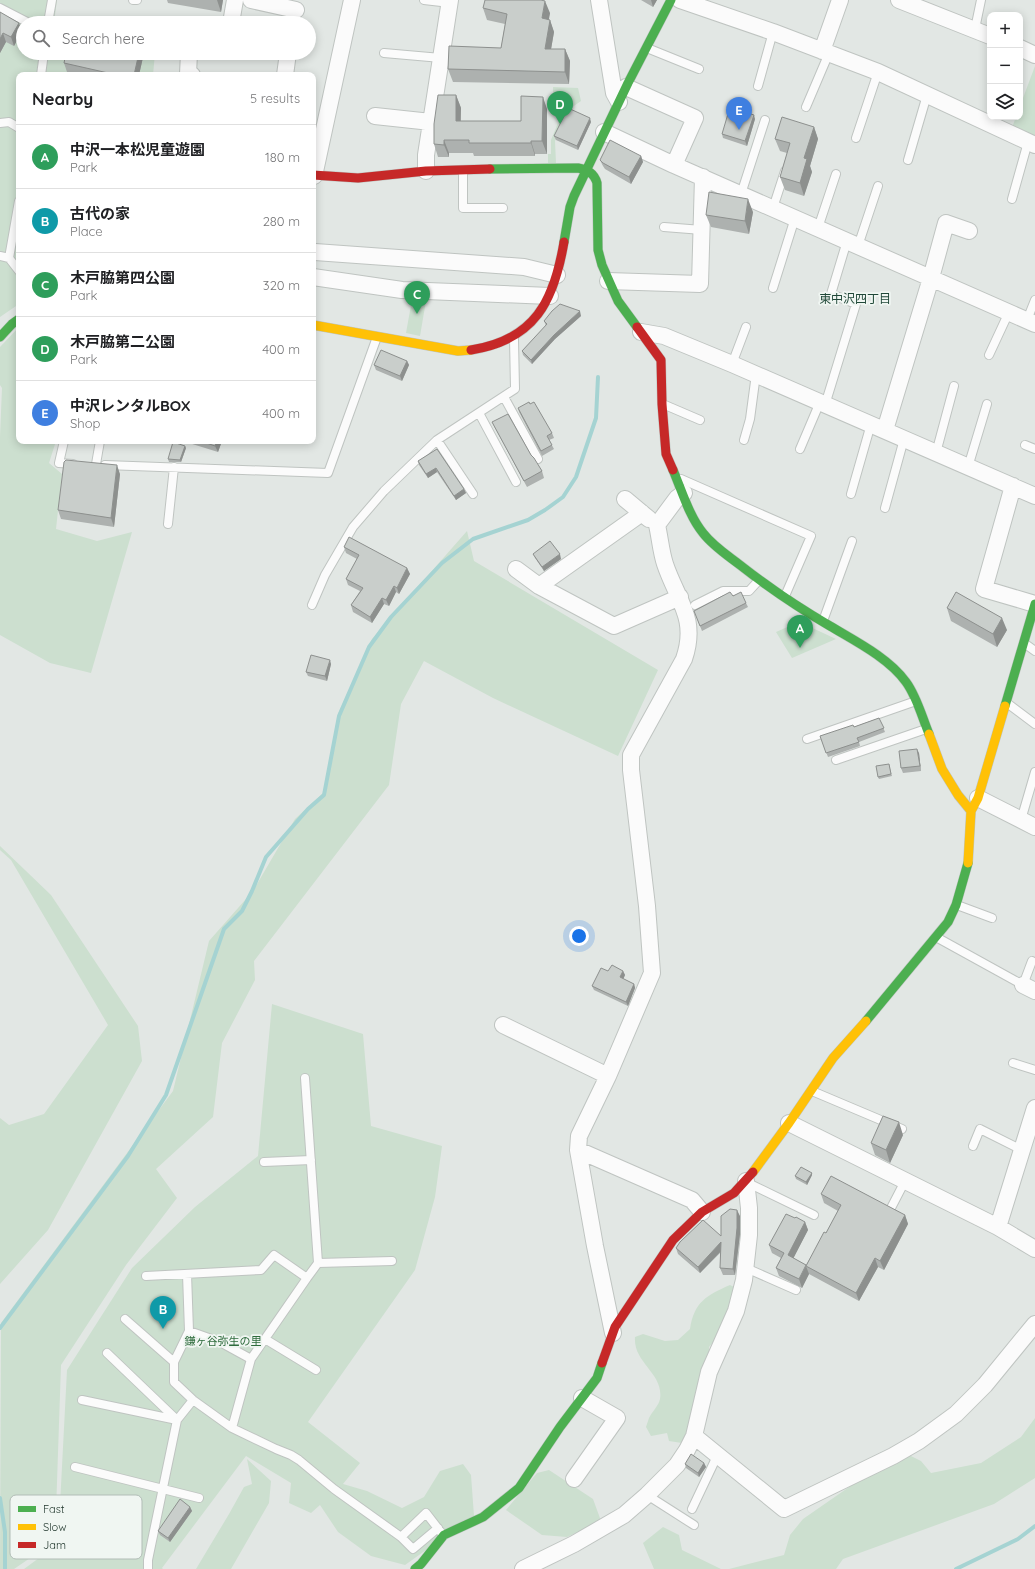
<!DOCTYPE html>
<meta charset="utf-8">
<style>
body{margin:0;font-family:Quicksand,"Noto Sans JP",sans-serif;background:#f6f6f6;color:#202124}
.controls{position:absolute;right:12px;top:12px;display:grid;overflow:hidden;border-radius:8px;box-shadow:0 2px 10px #0003}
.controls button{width:36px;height:36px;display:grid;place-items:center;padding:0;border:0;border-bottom:1px solid #e0e0e0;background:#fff;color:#202124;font:20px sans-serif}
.you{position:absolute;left:579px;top:936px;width:14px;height:14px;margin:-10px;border:3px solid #fff;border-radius:50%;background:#1a73e8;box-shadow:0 0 0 6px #1a73e833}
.badge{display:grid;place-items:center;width:26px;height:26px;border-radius:50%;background:#65756e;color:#fff;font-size:13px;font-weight:700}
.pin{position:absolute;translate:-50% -33px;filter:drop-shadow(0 1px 2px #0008)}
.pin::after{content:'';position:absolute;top:21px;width:14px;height:12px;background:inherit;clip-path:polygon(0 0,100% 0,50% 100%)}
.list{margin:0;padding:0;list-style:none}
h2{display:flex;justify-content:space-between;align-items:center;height:52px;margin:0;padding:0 16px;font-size:17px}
h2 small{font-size:13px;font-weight:400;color:#757577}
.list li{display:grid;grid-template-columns:26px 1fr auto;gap:12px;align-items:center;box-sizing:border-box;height:64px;padding:0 16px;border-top:1px solid #e0e0e0}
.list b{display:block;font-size:15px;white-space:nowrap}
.list p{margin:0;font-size:13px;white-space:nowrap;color:#757577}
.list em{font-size:13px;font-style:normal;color:#757577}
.icon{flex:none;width:22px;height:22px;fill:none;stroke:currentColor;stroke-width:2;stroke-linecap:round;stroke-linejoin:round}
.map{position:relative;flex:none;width:1035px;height:1569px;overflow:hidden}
.search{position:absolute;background:#fff;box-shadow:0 2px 10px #0003;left:16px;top:16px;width:300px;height:44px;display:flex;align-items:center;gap:10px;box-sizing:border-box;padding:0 14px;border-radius:22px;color:#757577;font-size:15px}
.panel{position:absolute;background:#fff;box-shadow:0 2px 10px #0003;left:16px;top:72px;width:300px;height:372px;border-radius:8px}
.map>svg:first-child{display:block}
.green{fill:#ccdfcf}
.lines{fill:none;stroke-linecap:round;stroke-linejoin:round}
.stream{stroke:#a5d3d2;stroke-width:4}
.lane-casing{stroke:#bfc4c1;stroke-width:10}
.street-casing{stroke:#bfc4c1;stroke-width:18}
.fast-casing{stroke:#bec5c1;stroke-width:10}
.slow-casing{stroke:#bec5c1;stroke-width:10}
.jam-casing{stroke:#bec5c1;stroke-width:10}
.lane{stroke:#fbfbfb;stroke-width:8}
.street{stroke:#fbfbfb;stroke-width:16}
.fast{stroke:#4caf50;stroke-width:9}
.slow{stroke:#ffc107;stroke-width:9}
.jam{stroke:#c62828;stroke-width:9}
.wall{fill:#adb1af}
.shaded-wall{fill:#8d908e}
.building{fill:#c9cecb;stroke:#8d908e}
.labels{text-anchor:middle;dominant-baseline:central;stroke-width:3.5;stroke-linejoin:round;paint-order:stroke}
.park-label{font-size:11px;fill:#2f6c3d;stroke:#f0f6f2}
.neighbourhood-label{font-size:12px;fill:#204838;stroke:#f0f6f2}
.key{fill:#f0f6f2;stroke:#b2bdb7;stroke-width:1}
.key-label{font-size:11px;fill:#22382e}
</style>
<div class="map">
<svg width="1035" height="1569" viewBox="0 0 1035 1569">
<rect width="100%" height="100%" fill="#e2e7e4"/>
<!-- green -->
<path class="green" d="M0 0H57L54 23H23V53H155L153 75H19V304L0 317Z
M1035 66V141L1011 130 1016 117H1020V106Z
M553 87 578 88 581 101 571 108 555 141 556 163H548V154H551V140L564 108H553Z
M413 294 427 295 420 336 406 333Z
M19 327V441H56L49 463 62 474 56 529 97 541 132 532 91 673 50 663 0 635V437L2 388 0 385V347Z
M467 531 474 561 658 670 618 756 493 698 424 661 401 704 389 785 254 961 255 980 222 1043 213 1117 156 1169 177 1198 126 1265 61 1365 55 1541 14 1569H0L1 1323 173 1091 209 941 253 891 295 819 324 792 338 714 372 639Z
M792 625 798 628 806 625 836 639 792 658 776 632Z
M0 846 51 895 138 1026 142 1061 48 1230 0 1284V1118L9 1125 44 1114 108 1025 11 860 0 850Z
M272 1004 363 1034 371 1126 442 1146 435 1197 415 1270 308 1422 360 1463 343 1484 367 1491 402 1508 424 1497 440 1471 463 1464 471 1475 474 1516 405 1565 371 1556 338 1532 320 1505 311 1513 289 1503 291 1483 246 1456 162 1568 163 1569H24L58 1544 67 1370 132 1268 195 1207 258 1156Z
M730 1285 738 1289 721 1332 709 1347V1359L690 1429 682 1443 669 1441 667 1433 651 1436 646 1427C647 1424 648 1421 649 1418 652 1412 659 1405 660 1399 664 1373 633 1363 635 1337L643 1334 665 1341 678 1340 690 1329C694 1302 707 1295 730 1285Z
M1035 1418V1478L994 1504 843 1559 836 1569H729L784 1555 790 1535 803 1519 852 1485 909 1455 921 1461 931 1473 981 1463 1021 1437Z
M247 1459 271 1481 269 1503 231 1569H196L229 1514 244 1487 252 1484Z
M549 1470 593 1499 601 1521 567 1537 542 1535 506 1510 537 1473Z
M663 1527 679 1535 682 1550 721 1569H654L643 1543Z"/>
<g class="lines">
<!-- stream -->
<path class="stream" d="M0 1328 128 1156 166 1095 224 929 242 911 252 891 266 857 308 809 324 795 339 716 369 647 391 617 442 563 473 539 528 520 545 510 563 497 576 477 596 418 598 377
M0 1498 5 1532V1569
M956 1569 1018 1539 1035 1526"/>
<!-- lane casing -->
<g class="lane-casing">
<path id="lane" d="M133 0H137
M424 0 450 3
M0 8 29 23
M48 23 52 0
M975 29 981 0
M647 48 699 69
M384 53 441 58
M41 75 44 53
M758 86 773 32
M806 107 829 53
M0 123 9 122 19 128
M856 138 878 72
M908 160 927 95
M463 170V208H503
M741 194 765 120
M1012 199 1028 142
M773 208 785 171
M664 227 702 230
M818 228 836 174
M858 246 878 186
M0 256 9 258 19 271
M9 258 19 201
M773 288 795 218
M1027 320 1035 300
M989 355 1009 312
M732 364 746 327
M504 397 538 459
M665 405 700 420
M825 405 856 304 831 294 847 241
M479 413 516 482
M437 440 473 494
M744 440 750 419 756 374
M64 441 59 463 73 464
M1025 445 1035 449
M800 449 820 402
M936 453 954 386
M96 464 100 441
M105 465 328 473 377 337
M968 467 987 404
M681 479 811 536 785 596
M851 494 871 424
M885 508 904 439
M168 524 174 467
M312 605 325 575 353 527 384 491 437 440 515 389 514 339
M695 605 723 591H749L759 580
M823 621 852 541
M1024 643 1035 651
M1007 703 1035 724
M807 739 916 701
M836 760 926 729
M1021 820 1035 772
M957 905 992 918
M936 937 1023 985 1032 961
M1013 1063 1035 1070
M305 1078 318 1263
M812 1091 902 1129
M973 1146 980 1129 1022 1150
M264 1162 311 1160
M746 1182 814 1215
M891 1208 905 1181
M746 1268 796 1290
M187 1274 189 1331 174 1362V1382L193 1400 232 1428 276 1449 291 1455 299 1460 334 1489 401 1537 426 1513 443 1535
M146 1276 261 1270 274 1255 307 1278 251 1359 232 1428
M307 1278 318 1263 392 1261
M125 1319 174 1362
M189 1331 220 1342 251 1359
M265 1339 316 1370
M82 1400 177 1420 107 1353
M75 1467 199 1498
M647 1495 694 1525
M692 1509 718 1454
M401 1537 413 1549 438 1528
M148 1569V1560L177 1420 193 1400"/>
</g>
<!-- street casing -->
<g class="street-casing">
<path id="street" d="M251 0 296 10
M599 0 614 93 619 102
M680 0 773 32 878 72 1035 145
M899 0 990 36
M231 23 235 0
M1020 48 1035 55
M822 51 840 0
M189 53 188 74 192 75
M285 75 288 53
M626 87 695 118 674 165
M375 116 431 122
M604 132 674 165 1035 324
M426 171V155L450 0
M314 176 352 0
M315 252 524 267 557 275
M313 277 402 290 550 296
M608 281 700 284 703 177
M641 332 664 336 732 364 1035 496
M885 430 931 278 946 223 969 231
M1013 486 984 589 1035 604
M625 499 649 519
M516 569 539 586 614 626 680 597
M539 586 642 513
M978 798 1035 827
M1023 985 1035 991
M503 1025 608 1076
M789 1123 998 1227 1035 1249
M578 1150 692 1200 702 1212
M998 1227 1035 1108
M613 1333 595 1246 578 1150 579 1136 608 1076 652 973 647 906 631 770V755L684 659C698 618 677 600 665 564 661 552 660 538 657 525L677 498 684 493
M694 1436 784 1509 893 1456 919 1441 956 1414 985 1385 1035 1324
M574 1479 617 1418 582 1398
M523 1569 574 1544 624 1515 647 1495 677 1465 687 1450 694 1436 709 1372 736 1311 744 1280 749 1235V1208L746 1181"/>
</g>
<!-- fast casing -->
<g class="fast-casing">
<path id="fast" d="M490 169 578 168C588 170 594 173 597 183L598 250 602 265 618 301 637 327
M564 242 570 207 574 196 628 83 671 0
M0 337 12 324 19 319
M673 470C682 491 689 516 703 533 713 546 727 555 740 565 768 587 799 608 830 626 855 641 889 658 906 682 917 697 922 717 929 734
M1005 706 1035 604
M866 1021 948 922 956 905 968 863
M415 1569 421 1564 444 1535 483 1517 519 1488 560 1427 597 1378 602 1363"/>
</g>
<!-- slow casing -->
<g class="slow-casing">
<path id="slow" d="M313 325 458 351 471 350
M929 734 942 769 958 795 971 811
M968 863 971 811 978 798 1005 706
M753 1172 789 1123 833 1058 866 1021"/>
</g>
<!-- jam casing -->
<g class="jam-casing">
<path id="jam" d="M313 175 358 178 426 171 490 169
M637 327 661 360 662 404 666 454 673 470
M471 350C535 340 554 301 564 242
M602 1363 615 1327 673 1240 702 1212 734 1193 753 1172"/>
</g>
<!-- lane -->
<use href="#lane" class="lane"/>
<!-- street -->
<use href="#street" class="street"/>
<!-- fast -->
<use href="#fast" class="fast"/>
<!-- slow -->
<use href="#slow" class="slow"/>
<!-- jam -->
<use href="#jam" class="jam"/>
</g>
<!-- wall -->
<path class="wall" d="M167 0H223L221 12 168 3Z
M641 0H657L653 7Z
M483 8 550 13 548 20H550L554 32 551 49H565L570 61 569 84 453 82 448 69 501 48 505 24 487 20Z
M0 12 22 31 14 46 6 42 0 53Z
M66 53H144L139 75H82L67 72 64 63Z
M456 95 461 108V121H521L547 109V154H535V156H474L473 153H449V157H438L434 144Z
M755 119 747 146 723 138 722 134Z
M591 122 578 150 556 140 554 136Z
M814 127 818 139 810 166 812 172 804 196 785 190 780 177 787 153 780 151 775 139Z
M641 156 643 162 631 184 605 169 603 166 600 160Z
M753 212 749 234 711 227 706 215Z
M581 316 555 339 532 364 523 355 522 351 546 326 544 321Z
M407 361 409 365 402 381 376 370 374 365Z
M518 408 552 433 554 438 549 440 554 449 542 456 519 412Z
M492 422 531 455 542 471 544 478 527 487 495 428Z
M189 441H222L218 452 189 443Z
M186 448 181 462H169L168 459Z
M437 449 464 489 466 493 456 500 437 472 428 478 419 465 418 461Z
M120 474 114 527 61 519 58 510Z
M344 547 407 568 410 574 399 594 396 592 389 606 384 604 372 623 353 612 351 605 360 591 348 585 346 579 357 559 346 553Z
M533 554 561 559 544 571 535 558Z
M733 596 746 603 748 607 702 631 694 611Z
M947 608 1007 630 997 647 951 621Z
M331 664 327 681 308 676 306 672Z
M879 718 885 732 859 742 860 746 828 757 820 736 854 727Z
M919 753 921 771 903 773 901 768Z
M889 764 892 776 879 779 878 777Z
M608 971H623L625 975 623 979 634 984 635 988 628 1006 594 990 592 986Z
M903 1135 890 1163 875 1155 871 1143Z
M812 1173V1175L807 1185 796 1179 795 1176Z
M821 1194 905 1215 908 1224 884 1270 878 1267 859 1301 809 1274 802 1288 779 1276 776 1268 781 1258 772 1253 769 1245 795 1218 805 1222 808 1230 793 1258 806 1265 826 1233 838 1211 824 1203Z
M740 1216V1234L735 1275H723L720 1268 721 1252 700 1273 678 1254 676 1248 721 1236Z
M704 1463 706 1467 699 1477 686 1468 685 1464Z
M190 1507 192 1511 170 1542 160 1535 158 1531Z"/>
<!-- shaded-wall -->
<path class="shaded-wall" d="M217 0H223L221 12Z
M651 0H657L653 7Z
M545 1 550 13 547 31 542 18Z
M550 20 554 32 549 61 545 49Z
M19 23 22 31 14 46 11 37Z
M3 33 6 42 0 53V39Z
M565 49 570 61 569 84 565 72Z
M139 53H144L139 75H134Z
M456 95 461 108 460 133 456 121Z
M543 97 547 109V154L542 141Z
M754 115 755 119 747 146 745 141Z
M590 118 591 122 578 150 577 146Z
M814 127 818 139 810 166 812 172 804 196 800 183 804 158Z
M444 140 449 153V157L444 145Z
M531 141 535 154V156L531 143Z
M641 156 643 162 631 184 629 177Z
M748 199 753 212 749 234 745 221Z
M580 311 581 316 555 339 532 364 531 360 554 335Z
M407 361 409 365 402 381 400 376Z
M217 441H222L218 452 215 446Z
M185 446 186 448 181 462 180 460Z
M117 465 120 474 114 527 111 518Z
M436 468 437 472 428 478 426 474Z
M464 489 466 493 456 500 454 496Z
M560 554 561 559 544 571 542 567Z
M407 568 410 574 399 594 397 588Z
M394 586 396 592 389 606 386 600Z
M382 598 384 604 372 623 370 617Z
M1002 618 1007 630 997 647 993 634Z
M330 660 331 664 327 681 325 676Z
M917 749 919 753 921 771 920 766Z
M623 971 625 975 622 982 620 977Z
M634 984 635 988 628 1006 626 1002Z
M899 1122 903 1135 890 1163 886 1150Z
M812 1173V1175L807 1185 806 1182Z
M737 1210 740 1216V1234L735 1275 733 1269Z
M905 1215 908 1224 884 1270 880 1261Z
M805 1222 808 1230 791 1263 788 1255Z
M721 1242 723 1249 700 1273 698 1267Z
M875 1258 878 1267 859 1301 856 1293Z
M806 1266 809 1274 802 1288 799 1279Z
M704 1463 706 1467 699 1477 698 1473Z
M190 1507 192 1511 170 1542 168 1538Z"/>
<!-- building -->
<path class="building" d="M485 0H541L545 1 542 18 550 20 545 49H565V72L448 69 449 46 501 48 507 14 483 8Z
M0 12 19 23 11 37 3 33 0 39Z
M66 53H139L134 75H117L64 63Z
M438 95H456V121H521V96L543 97 542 141H531V143H469V140H444V145L434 144V124Z
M730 107 754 115 745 141 722 134Z
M568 108 590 118 577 146 554 136Z
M782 117 814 127 804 158 807 159 800 183 780 177 790 143 775 139Z
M610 140 641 156 629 177 603 163 600 160Z
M709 192 748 199 745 221 706 215Z
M560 304 580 311 554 335 531 360 522 351 547 324 544 321 552 311Z
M381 350 407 361 400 376 374 365Z
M529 402 530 404 534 402 552 433 547 436 552 445 541 451 518 408Z
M508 414 531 455 534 458 542 471 524 481 492 422Z
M201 441H217L215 446Z
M173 442 185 446 180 460 168 459Z
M437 449 464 489 454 496 436 468 426 474 418 461Z
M66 460 117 465 111 518 58 510 64 462Z
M349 537 407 568 397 588 394 586 386 600 382 598 370 617 351 605 363 588 346 579 359 555 344 547Z
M550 541 560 554 542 567 533 554Z
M730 592 733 596 741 592 746 603 700 626 694 611Z
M956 592 1002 618 993 634 947 608Z
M311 655 330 660 325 676 306 672Z
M879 718 884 728 857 738 859 742 826 753 820 736 853 725 854 727Z
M917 749 920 766 901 768 899 751Z
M889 764 891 774 878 777 876 766Z
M612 965 623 971 620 977 634 984 626 1002 592 986 601 968 608 971Z
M883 1116 899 1122 886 1150 871 1143Z
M801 1167 812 1173 806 1182 795 1176Z
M831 1176 905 1215 880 1261 875 1258 856 1293 806 1266 824 1232 826 1233 841 1205 821 1194Z
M730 1209 737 1210V1228L733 1269 720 1268 721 1242 698 1267 676 1248 680 1242 703 1220 721 1236V1216Z
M786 1214 795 1218 796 1217 805 1222 788 1255 806 1265 799 1279 776 1268 784 1253 769 1245Z
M691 1454 704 1463 698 1473 685 1464Z
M180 1499 190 1507 168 1538 158 1531Z"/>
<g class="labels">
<!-- park labels -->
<g class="park-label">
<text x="223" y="1341">鎌ヶ谷弥生の里</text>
</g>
<!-- neighbourhood labels -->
<g class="neighbourhood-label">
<text x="855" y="298">東中沢四丁目</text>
</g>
</g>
<!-- legend -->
<rect x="10" y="1495" width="132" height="64" rx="6" class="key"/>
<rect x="18" y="1506" width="18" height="6" fill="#4caf50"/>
<rect x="18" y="1524" width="18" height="6" fill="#ffc107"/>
<rect x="18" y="1542" width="18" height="6" fill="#c62828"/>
<g class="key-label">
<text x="43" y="1513">Fast</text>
<text x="43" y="1531">Slow</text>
<text x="43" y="1549">Jam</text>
</g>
</svg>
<div class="controls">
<button>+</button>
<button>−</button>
<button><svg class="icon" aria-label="layers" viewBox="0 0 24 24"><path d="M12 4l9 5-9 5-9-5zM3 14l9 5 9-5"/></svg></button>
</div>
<div class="you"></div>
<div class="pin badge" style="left:800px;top:648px;background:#2e9e5b">A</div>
<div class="pin badge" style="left:163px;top:1329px;background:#0f9aa8">B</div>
<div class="pin badge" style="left:417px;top:314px;background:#2e9e5b">C</div>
<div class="pin badge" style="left:560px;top:124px;background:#2e9e5b">D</div>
<div class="pin badge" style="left:739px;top:130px;background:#3f7fe0">E</div>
<div class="search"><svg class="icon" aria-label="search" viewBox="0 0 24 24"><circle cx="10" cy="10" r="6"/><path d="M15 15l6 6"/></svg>Search here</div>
<section class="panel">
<h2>Nearby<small>5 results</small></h2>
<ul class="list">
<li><span class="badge" style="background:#2e9e5b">A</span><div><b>中沢一本松児童遊園</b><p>Park</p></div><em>180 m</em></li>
<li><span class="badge" style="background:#0f9aa8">B</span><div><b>古代の家</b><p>Place</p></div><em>280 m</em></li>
<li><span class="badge" style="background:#2e9e5b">C</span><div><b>木戸脇第四公園</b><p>Park</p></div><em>320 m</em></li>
<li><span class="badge" style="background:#2e9e5b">D</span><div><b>木戸脇第二公園</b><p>Park</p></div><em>400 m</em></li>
<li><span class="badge" style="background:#3f7fe0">E</span><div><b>中沢レンタルBOX</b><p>Shop</p></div><em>400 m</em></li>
</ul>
</section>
</div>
